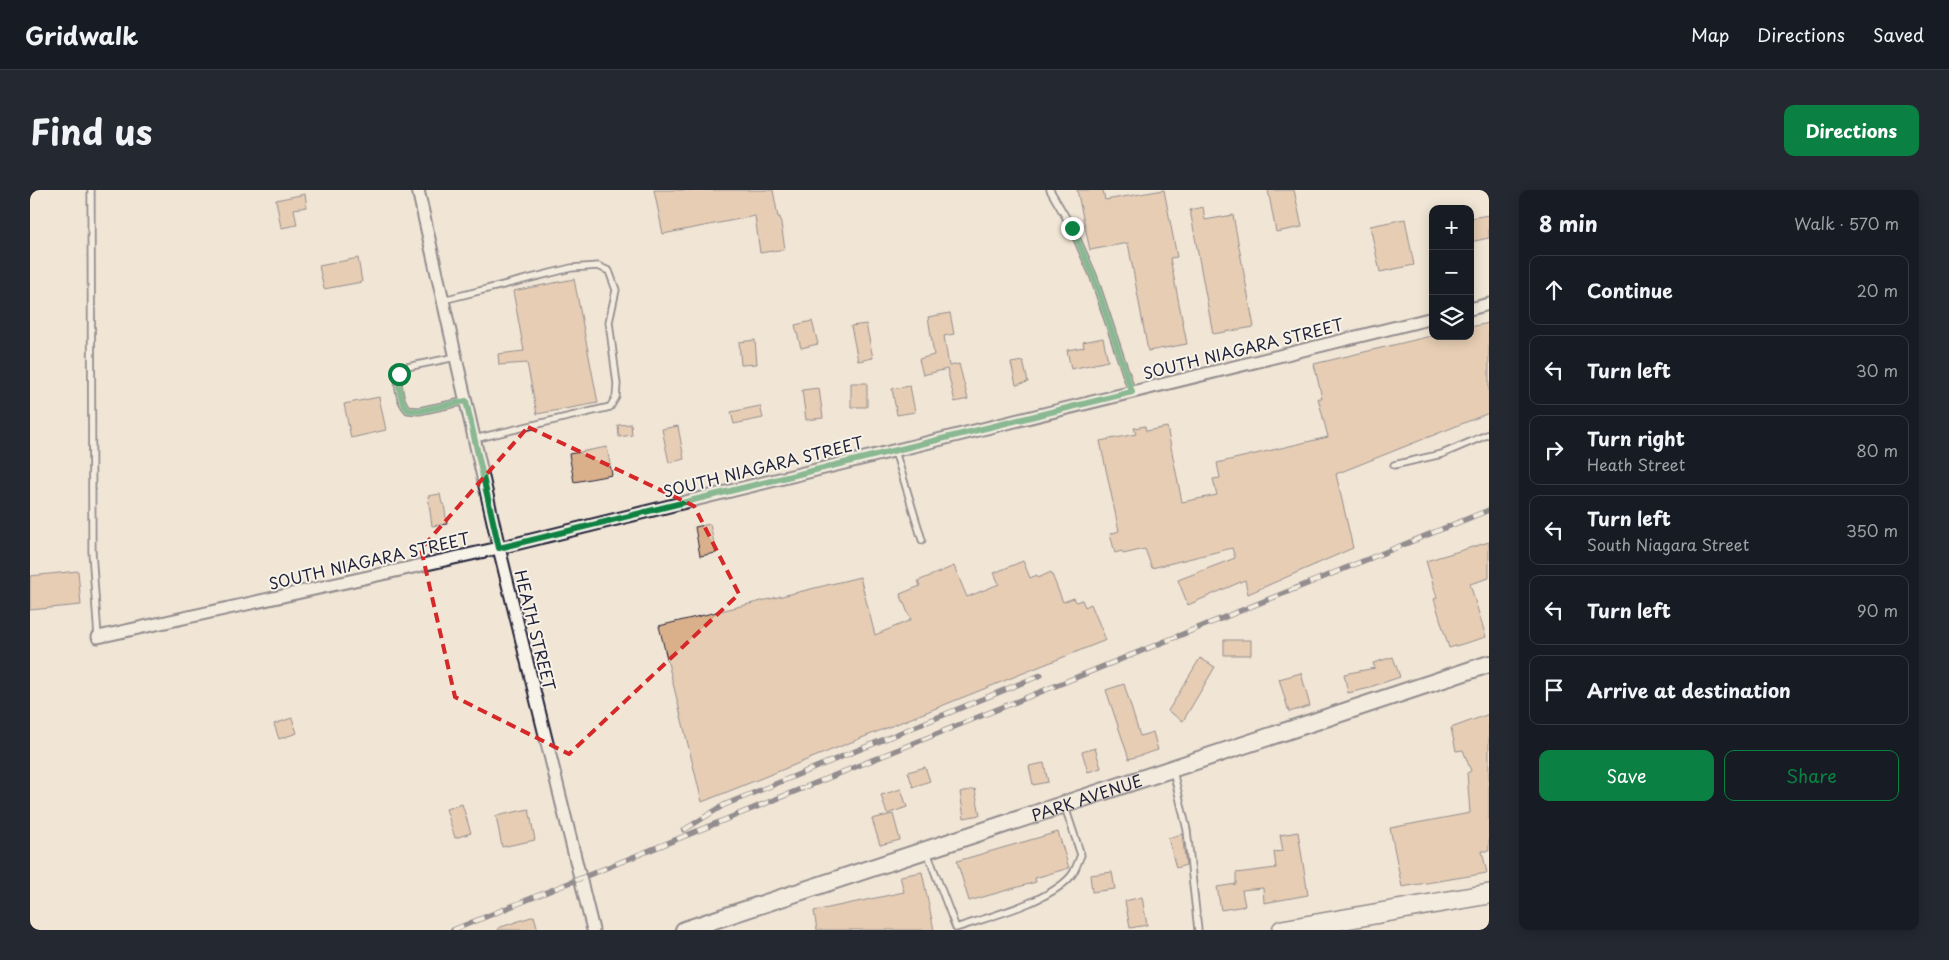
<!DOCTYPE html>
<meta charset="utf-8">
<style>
body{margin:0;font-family:"Playpen Sans",sans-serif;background:#242831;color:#f1f3f6}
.controls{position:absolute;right:15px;top:15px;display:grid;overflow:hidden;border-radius:10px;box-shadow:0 2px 12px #0003}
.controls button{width:45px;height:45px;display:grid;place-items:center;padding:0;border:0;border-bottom:1px solid #363941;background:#171b24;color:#f1f3f6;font:25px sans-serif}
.stop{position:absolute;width:15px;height:15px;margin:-11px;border:4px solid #0b8043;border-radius:50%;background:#fff}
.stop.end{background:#0b8043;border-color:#fff;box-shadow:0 1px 5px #0008}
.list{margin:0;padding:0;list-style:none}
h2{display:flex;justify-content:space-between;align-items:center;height:65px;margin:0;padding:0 20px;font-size:21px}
h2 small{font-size:16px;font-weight:400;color:#9ea1a6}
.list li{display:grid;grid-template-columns:32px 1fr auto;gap:15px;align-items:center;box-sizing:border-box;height:70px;margin:0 10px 10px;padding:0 10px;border:1px solid #363941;border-radius:10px}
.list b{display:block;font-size:19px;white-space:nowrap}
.list p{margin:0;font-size:16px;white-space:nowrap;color:#9ea1a6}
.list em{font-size:16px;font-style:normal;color:#9ea1a6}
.actions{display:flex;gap:10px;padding:15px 20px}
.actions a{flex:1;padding:11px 0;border:1px solid #0b8043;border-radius:10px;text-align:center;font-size:18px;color:#0b8043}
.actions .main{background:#0b8043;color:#fff}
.icon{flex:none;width:28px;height:28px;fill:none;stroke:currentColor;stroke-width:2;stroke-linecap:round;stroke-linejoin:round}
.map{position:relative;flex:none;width:1459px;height:740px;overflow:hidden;border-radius:10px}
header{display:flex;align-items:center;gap:30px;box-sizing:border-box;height:70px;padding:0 25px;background:#171b24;border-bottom:1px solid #363941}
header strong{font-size:24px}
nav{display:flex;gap:28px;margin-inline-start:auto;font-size:18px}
.intro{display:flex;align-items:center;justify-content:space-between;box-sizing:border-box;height:120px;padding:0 30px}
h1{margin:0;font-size:35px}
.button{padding:12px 22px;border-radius:10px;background:#0b8043;color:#fff;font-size:18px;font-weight:700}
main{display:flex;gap:30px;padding:0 30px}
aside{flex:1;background:#171b24;border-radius:10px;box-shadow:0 2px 12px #0003}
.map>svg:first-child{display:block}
.building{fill:#dab08b;stroke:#22223b}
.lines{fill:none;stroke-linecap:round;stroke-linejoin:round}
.service-casing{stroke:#22223b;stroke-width:9}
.minor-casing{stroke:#22223b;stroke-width:15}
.secondary-casing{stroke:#22223b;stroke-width:20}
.trunk-casing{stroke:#22223b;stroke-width:22}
.service{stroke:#f7f3e8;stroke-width:5.5}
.minor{stroke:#f7f3e8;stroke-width:11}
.secondary{stroke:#f7f3e8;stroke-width:16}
.trunk{stroke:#f7f3e8;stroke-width:19}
.rail-casing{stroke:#22223b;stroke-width:5.5}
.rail{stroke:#f7f3e8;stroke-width:4;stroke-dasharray:11;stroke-linecap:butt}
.route{stroke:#0b8043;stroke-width:6}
.marked{fill:none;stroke:#d62828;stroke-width:4;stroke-dasharray:10 6;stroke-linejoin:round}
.labels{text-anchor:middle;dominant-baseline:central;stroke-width:4;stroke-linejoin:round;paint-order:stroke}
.street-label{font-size:16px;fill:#22223b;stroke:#f7f3e8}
</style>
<header>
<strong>Gridwalk</strong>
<nav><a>Map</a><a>Directions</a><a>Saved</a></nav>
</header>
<div class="intro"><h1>Find us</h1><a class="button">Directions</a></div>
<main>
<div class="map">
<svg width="1459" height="740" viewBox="0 0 1459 740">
<rect width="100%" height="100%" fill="#f1e6d5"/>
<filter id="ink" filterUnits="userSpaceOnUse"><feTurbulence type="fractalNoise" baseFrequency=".02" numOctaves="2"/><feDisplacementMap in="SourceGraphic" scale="10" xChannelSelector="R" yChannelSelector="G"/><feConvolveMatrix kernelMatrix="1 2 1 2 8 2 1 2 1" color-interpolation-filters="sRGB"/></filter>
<g filter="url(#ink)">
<!-- building -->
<path class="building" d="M624 0H743L748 27H750L755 59 730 63 725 26 633 44Z
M1047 0H1073L1075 10 1134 0 1147 67 1140 68 1157 154 1118 161 1098 53 1060 60Z
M1238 0H1264L1272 37 1246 42Z
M275 4 277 17 264 19 267 35 251 38 246 10Z
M1173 17 1175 30 1203 25 1224 137 1183 144 1160 20Z
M1459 25V48L1440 52V28Z
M1375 29 1384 75 1350 82 1340 36Z
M328 68 332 92 294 99 289 76Z
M544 89 568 213 507 224 497 173 469 175 468 164 494 161 483 101Z
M920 123 924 144 914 146 919 176 929 174 938 209 925 212 917 179 893 185 889 169 904 165 898 127Z
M782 131 788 154 771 158 765 135Z
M1459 133V223L1306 284 1323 358 1218 404 1215 390 1158 415 1148 390 1205 368 1202 358 1122 378 1115 359 1093 364 1092 361 1085 363 1080 344 1089 341 1070 251 1106 244 1104 238 1115 236 1116 241 1137 237 1152 312 1187 305 1183 289 1190 288 1187 273 1298 247 1288 208H1292L1284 174 1401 146H1440V137Z
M836 134 843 168 828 171 821 136Z
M1073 148 1078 171 1041 179 1037 160 1054 157 1053 152Z
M725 150 727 174 711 175 709 152Z
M993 171 998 192 986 195 981 173Z
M821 193H837V217H821Z
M880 196 885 222 867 225 862 199Z
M789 198 793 228 776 230 772 200Z
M349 207 356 240 321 248 314 214Z
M730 216 733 228 704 234 701 222Z
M601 234 602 245 589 247 588 235Z
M648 236 654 269 639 273 632 239Z
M577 257 582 285 544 292 539 264Z
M410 304 412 314H414L417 334 402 336 398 306Z
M680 334 686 363 670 366 665 337Z
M1459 352V388L1440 394 1456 447 1419 458 1404 409 1407 408 1396 371Z
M993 371 1000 388 1007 385 1008 388 1021 382 1033 412 1044 408 1046 412 1052 410 1055 417 1061 414 1076 450 672 612 629 436 830 387 845 445 881 430 870 404 890 396 888 391 924 376 937 407 969 394 964 383Z
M48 381 51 415 0 420V386Z
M1194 450H1221V465H1194Z
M1363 467 1370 487 1340 497V498L1318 503 1314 484 1345 478 1343 473Z
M1170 468 1185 477 1153 531 1138 521Z
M1271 483 1280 516 1259 522 1249 489Z
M1094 494 1110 546 1123 542 1128 560 1099 569 1076 500Z
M1459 524V661H1452L1457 683 1372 697 1360 638 1440 623 1437 583 1441 581 1433 560 1426 561 1421 538Z
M262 528 267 543 249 549 244 534Z
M1065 558 1071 578 1058 582 1052 562Z
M1014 573 1018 592 1003 595 999 576Z
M895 577 900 591 883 597 878 582Z
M871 599 877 617 857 624 851 605Z
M945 599 950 625 934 628 930 602Z
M432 614 441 643 425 648 416 619Z
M499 619 505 650 472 657 466 626Z
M863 624 870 650 850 655 842 629Z
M1028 642 1039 678 1005 688 1006 692 939 711 927 671Z
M1268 642 1278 705 1234 713 1233 698 1212 700 1215 716 1191 720 1187 697 1206 694V683L1246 678 1244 662 1253 661 1250 645Z
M1152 644 1156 675 1146 678 1138 648Z
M892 682 904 740H787L784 721 874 702 870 686Z
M1082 682 1085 699 1062 702 1060 685Z
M1112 707 1117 735 1100 738 1095 711Z
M504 726 508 740H468V738Z"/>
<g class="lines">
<!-- service casing -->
<g class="service-casing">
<path id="service" d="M61 0 62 362 68 447
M1020 0 1042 38 1063 85 1102 202
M413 110 541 78 568 76 579 81 586 100 579 132 587 194 586 207 580 217 444 249
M426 167 372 178C365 190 369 211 378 220L389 221 436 211
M865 261 892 350
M1364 275 1412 264 1459 244
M1143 581 1157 640 1168 740
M897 662 926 738C958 727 1019 712 1041 686 1046 680 1048 671 1051 665L1035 617"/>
</g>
<!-- minor casing -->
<g class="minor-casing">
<path id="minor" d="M388 0 469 358 563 740
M1440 119 1459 114
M68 447 469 358 1403 128"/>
</g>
<!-- secondary casing -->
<g class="secondary-casing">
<g id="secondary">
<path id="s1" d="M654 740 1459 474"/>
</g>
</g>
<!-- trunk casing -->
<g class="trunk-casing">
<path id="trunk" d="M1252 740 1459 704"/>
</g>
<!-- service -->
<use href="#service" class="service"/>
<!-- minor -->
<use href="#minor" class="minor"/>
<!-- secondary -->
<use href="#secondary" class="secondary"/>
<!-- trunk -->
<use href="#trunk" class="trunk"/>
<!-- rail casing -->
<g class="rail-casing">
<path id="rail" d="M654 640 694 615 1011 485
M423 740 1459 320"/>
</g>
<!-- rail -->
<use href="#rail" class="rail"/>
</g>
</g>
<g class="lines" filter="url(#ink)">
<!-- route -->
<path class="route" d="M369 184C368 195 370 212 378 220L389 221 436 211 469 358 1102 202 1063 85 1042 38"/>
</g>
<!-- marked area -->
<path d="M0 0H1459V740H0ZM498 237 664 316 709 404 539 564 425 507 391 359Z" fill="#f1e6d5" fill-opacity=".55" fill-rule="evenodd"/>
<path class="marked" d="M498 237 664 316 709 404 539 564 425 507 391 359Z"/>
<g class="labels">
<!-- street labels -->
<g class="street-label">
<text transform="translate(1213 158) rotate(-14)">SOUTH NIAGARA STREET</text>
<text transform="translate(733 276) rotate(-14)">SOUTH NIAGARA STREET</text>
<text transform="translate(339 370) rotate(-13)">SOUTH NIAGARA STREET</text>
<text transform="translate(506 440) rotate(76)">HEATH STREET</text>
<text stroke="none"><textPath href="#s1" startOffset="424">PARK AVENUE</textPath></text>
</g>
</g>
</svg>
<div class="controls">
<button>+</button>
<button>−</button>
<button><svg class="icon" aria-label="layers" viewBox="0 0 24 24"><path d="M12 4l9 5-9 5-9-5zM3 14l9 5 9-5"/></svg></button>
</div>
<div class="stop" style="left:369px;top:184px"></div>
<div class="stop end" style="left:1042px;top:38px"></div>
</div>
<aside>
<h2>8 min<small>Walk · 570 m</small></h2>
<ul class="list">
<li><svg class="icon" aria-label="ahead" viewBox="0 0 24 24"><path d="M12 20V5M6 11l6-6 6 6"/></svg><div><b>Continue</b></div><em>20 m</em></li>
<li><svg class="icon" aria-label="left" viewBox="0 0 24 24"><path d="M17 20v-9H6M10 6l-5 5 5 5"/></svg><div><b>Turn left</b></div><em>30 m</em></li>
<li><svg class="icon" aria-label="right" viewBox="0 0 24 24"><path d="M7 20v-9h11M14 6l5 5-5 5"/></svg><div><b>Turn right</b><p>Heath Street</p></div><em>80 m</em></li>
<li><svg class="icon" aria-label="left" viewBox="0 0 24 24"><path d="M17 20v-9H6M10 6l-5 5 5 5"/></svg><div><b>Turn left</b><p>South Niagara Street</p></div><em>350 m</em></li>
<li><svg class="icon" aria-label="left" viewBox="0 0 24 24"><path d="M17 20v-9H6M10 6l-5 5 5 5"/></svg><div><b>Turn left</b></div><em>90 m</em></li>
<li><svg class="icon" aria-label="arrive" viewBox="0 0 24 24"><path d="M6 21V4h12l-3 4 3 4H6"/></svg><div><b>Arrive at destination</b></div></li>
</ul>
<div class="actions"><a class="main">Save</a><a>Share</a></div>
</aside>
</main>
